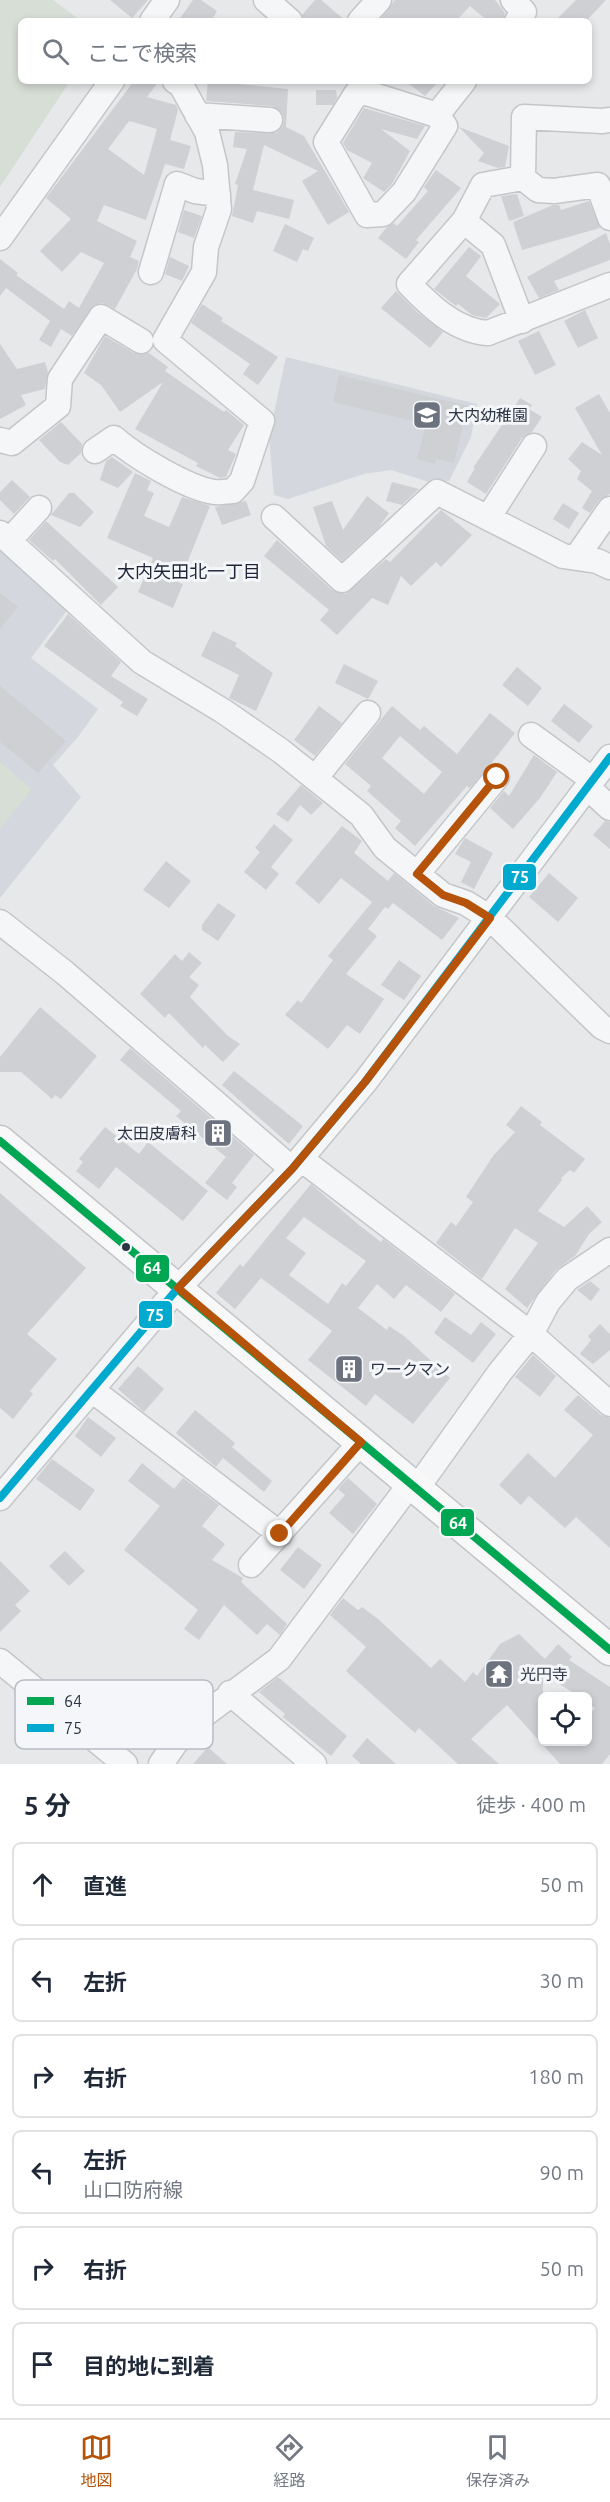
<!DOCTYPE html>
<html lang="ja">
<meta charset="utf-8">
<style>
body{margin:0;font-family:Ubuntu,"Noto Sans JP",sans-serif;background:#f6f6f7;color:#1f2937}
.controls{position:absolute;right:18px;bottom:18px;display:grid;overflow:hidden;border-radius:9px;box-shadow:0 3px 9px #0003}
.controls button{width:54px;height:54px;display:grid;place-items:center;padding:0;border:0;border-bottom:2px solid #e0e1e3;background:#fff;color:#1f2937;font:30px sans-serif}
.stop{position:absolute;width:18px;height:18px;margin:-14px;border:4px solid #b45309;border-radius:50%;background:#fff}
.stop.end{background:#b45309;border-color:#fff;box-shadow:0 2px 6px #0008}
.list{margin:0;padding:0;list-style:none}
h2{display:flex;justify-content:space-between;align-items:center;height:78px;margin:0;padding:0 24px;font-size:26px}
h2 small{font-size:20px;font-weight:400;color:#747a83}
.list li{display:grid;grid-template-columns:39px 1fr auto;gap:18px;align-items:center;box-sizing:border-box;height:84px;margin:0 12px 12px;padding:0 12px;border:2px solid #e0e1e3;border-radius:9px}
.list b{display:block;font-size:22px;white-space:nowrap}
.list p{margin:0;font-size:20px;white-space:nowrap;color:#747a83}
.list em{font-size:20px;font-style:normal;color:#747a83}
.icon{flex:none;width:33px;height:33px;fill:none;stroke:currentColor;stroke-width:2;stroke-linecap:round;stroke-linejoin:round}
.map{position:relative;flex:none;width:610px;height:1764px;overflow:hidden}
.search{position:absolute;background:#fff;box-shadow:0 3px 9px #0003;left:18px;right:18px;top:18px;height:66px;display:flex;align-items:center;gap:15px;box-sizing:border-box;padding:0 21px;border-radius:9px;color:#747a83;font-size:22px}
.sheet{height:654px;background:#fff}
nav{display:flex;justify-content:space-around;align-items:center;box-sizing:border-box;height:84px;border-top:2px solid #e0e1e3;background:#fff;font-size:16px;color:#747a83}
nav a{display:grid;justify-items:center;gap:3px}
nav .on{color:#b45309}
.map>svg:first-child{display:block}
.built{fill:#d4d7dd}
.green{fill:#d6ded6}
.building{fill:#ced0d3;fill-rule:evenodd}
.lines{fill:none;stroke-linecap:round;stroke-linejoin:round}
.minor-casing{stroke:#c4c6c8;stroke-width:27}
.major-casing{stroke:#c2c5c8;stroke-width:33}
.minor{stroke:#f5f6f7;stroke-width:24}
.major{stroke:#f8f8f8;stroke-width:30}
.bus-1-casing{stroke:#f4f6f9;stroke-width:12}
.bus-2-casing{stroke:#f4f6f9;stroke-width:12}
.bus-1{stroke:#00a651;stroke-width:8}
.bus-2{stroke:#00a9ce;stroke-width:8}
.route{stroke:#b45309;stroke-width:8}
.bus-dot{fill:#2b3445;stroke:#f4f6f9;stroke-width:2}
.labels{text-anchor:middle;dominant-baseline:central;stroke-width:6;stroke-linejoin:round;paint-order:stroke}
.poi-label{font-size:16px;fill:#2b3445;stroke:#f4f6f9;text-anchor:start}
.neighbourhood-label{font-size:18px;fill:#1d2536;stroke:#f4f6f9}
.key{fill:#f4f6f9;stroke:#b8bcc3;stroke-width:1.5}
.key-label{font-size:16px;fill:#2b3445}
.line-badge{stroke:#f4f6f9;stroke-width:2}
.badge-label{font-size:16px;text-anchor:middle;font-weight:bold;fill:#fff}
</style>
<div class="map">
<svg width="610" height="1764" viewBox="0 0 610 1764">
<rect width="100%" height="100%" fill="#e6e8ea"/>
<!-- built -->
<path class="built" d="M286 357 477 404 471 437 449 481 429 482 391 470 364 474 288 499 274 495 269 436Z
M0 538 72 604 31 658 98 709 78 737 53 765 81 797 0 898Z"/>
<!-- green -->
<path class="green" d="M0 0H53L81 21H21V81H70L0 187Z
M0 762 32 789 0 829Z"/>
<!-- building -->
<path class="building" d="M110 0H148L132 18Z
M193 0H201L217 11 211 21H178Z
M315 0H321L346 21H304L302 15Z
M395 0H495L505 13 503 21H488L470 6 456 21H379Z
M576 0H606L586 21H555Z
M134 81H159L147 97 176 105 178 110 170 140 191 146 184 169 165 164 146 220 104 205 97 221 137 241 130 257 139 261 137 269 115 309 102 303 94 305 72 336 61 329 51 347 39 340 50 321 6 288 0 296V259L18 273 16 275 64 309 69 301 79 308 104 263 81 252 62 272 40 251 71 219 46 198ZM129 121 157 129 144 175 108 149Z
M208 81 288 89 286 127 304 136 349 212 328 225 302 181 318 171 264 145 253 190 294 200 289 219 257 211 253 223 232 216 238 185 235 184 247 149 233 147 235 132 276 133 282 127 284 120 282 113 272 106 206 101Z
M405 81H439L425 96Z
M316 90H336L337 98 333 105H316Z
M364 108 425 126 417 139 381 129 410 151 392 184 384 192 363 178 372 163 347 150 343 143Z
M459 127 509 146 505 167 498 168 478 161 484 153Z
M436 170 461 188 416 240 419 242 406 259 378 238 387 227 394 223 397 226 428 191 424 187Z
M517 194 524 216 509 221 501 196Z
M589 201 600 228 522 250 513 222 553 205H559L561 210Z
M184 210 202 216 194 238 178 232Z
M285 224 314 238 308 251 303 249 297 262 273 251Z
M606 233 610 244V260L554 281 559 290 539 298 527 277Z
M469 247 481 256 466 276 500 304 486 318 472 315 458 304 456 306 434 289Z
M170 257 189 266 182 281 165 274Z
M396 291 417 312 443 332 430 348 381 308Z
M202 304 223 318 221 321 278 357 258 385 243 374 250 364 191 323Z
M585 310 598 338 578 348 564 321Z
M539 331 556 365 535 375 518 341Z
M105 336 134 353H149L168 367 165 371 224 412 226 410 244 425 228 450 236 454 226 477 220 478 196 466 198 463 135 429 163 382 120 412 101 385 84 373Z
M0 344 17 369 45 362 48 372 45 389 21 395 26 405 0 419Z
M339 375 468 406 454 463 436 459 435 464 417 459 426 424 333 402Z
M599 394 610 413V494L599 500 590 513 582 508 592 491 577 479 581 471 568 459 582 442 602 455 575 408Z
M520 398 532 405 529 409 542 417 532 432 522 438 486 494 467 482 475 468H473Z
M61 422 82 444 81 453 68 465 60 462 39 440Z
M112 457 133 472 118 488 100 480 106 461Z
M135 473 151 481 147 490 154 493 144 516 169 527 182 497 210 506 179 583 183 584 173 608 138 592 153 558 107 538Z
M12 480 30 497 14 514 0 500V492Z
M392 482 419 489 402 505 386 501Z
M69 493H74L94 512 80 527 51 515Z
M367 496 389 513 379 527 342 561 326 546 313 507 332 501 343 530Z
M246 501 251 515 222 525 215 507Z
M563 503 579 513 569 529 553 519Z
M441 510 472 535 441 567 436 562 411 586 401 576 388 605 372 598 337 635 320 620 329 610 264 556 277 540 332 590 346 594 386 559 390 562Z
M46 521 118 587 101 605 55 559 53 561 29 540Z
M0 593 18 607 0 629Z
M68 614 121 662 111 676 148 699 137 716 120 706 123 702 44 646Z
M213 631 237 643 235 646 273 673 256 711 229 698 239 675 201 656Z
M344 664 378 681 368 699 335 683Z
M517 667 542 688 528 706 502 685Z
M0 686 66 741 38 773 0 742Z
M564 704 593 726 579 743 551 721Z
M319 706 342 723 315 756 294 740Z
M392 706 420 730 424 726 457 754 490 713 515 733 490 765 470 788 467 786 415 846 395 828 401 821 367 791 371 786 345 764ZM400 736 442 772 424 794 382 758Z
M534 755 557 772 540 798 513 829 490 808 504 791 509 796Z
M301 785 323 803 311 815 300 805 288 822 276 814Z
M605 821 610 822V849L593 835Z
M274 824 293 840 271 867 279 874 266 890 244 872 260 852 255 848Z
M342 826 362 841 354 853 388 881 394 873 434 906 459 918 442 940 393 903 388 909 385 907 368 929 377 936 346 974 384 999 360 1034 347 1025 328 1049 285 1015 298 1000 301 1003 333 960 328 956 372 902 341 878 319 904 295 883Z
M465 838 493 853 474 889 461 882 471 862 455 854Z
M166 861 191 881 169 908 143 890Z
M549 873 578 898 558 922 529 897Z
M218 903 236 915 218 941 202 930V925Z
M189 952 202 963 189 977 199 985 190 997 228 1036 240 1044 223 1062 205 1045 203 1048 169 1013 165 1018 140 994 175 954 182 961Z
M399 960 421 976 404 1000 381 985Z
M40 1007 97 1056 61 1099 55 1095 52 1099 21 1072H0V1057Z
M130 1048 254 1155 232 1183 237 1187 227 1200 205 1183 226 1157 176 1116 181 1111 120 1060Z
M234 1071 303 1126 289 1144 222 1085Z
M521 1106 542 1122 540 1125 585 1159 574 1173 570 1170 561 1178 562 1180 538 1211 564 1227 587 1206 602 1222 589 1234 575 1256 556 1270 527 1308 505 1289 538 1243 515 1228 482 1279 436 1243 451 1222 456 1226 473 1202 466 1197 493 1156 515 1132 506 1125Z
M105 1127 139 1154 148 1142 208 1191 183 1221 116 1167 99 1189 76 1171 83 1162 79 1159Z
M311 1184 359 1225 381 1242 383 1239 455 1294 441 1312 406 1285 394 1299 377 1284 358 1308 387 1330 389 1326 404 1336 450 1378 413 1424 375 1394 366 1406 308 1360 332 1331 261 1278 235 1309 216 1293 240 1264 243 1267ZM304 1217 366 1261 346 1286 342 1283 328 1304 289 1275 306 1253 286 1238Z
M0 1193 86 1268 27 1334 57 1359 30 1391 33 1394 13 1419 0 1408Z
M590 1281 600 1289 591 1301 577 1290Z
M445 1317 471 1335 481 1322 496 1334 473 1363 434 1333Z
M600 1324 610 1334V1350L593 1364 580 1354 591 1340 588 1336Z
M533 1355 556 1376 540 1397 515 1377Z
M138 1366 164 1389 144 1412 118 1389Z
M578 1395 601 1415 610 1418V1548L576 1517 565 1528 529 1496 521 1505 499 1485 528 1453 555 1478 593 1435 564 1410Z
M195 1410 235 1443 232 1447 272 1481 264 1492 223 1458 216 1467 176 1433Z
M88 1417 116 1438 101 1457 75 1436Z
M52 1459 95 1490 80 1511 36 1479Z
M142 1463 174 1489 183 1478 219 1505 202 1526 225 1544 212 1560 243 1578 241 1582 287 1624 280 1635 267 1624 257 1635 224 1605 199 1640 184 1629 198 1610 124 1550 160 1506 128 1481Z
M348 1478 377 1504 353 1534 329 1513 345 1495 338 1489Z
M298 1547 322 1565 304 1589 280 1570Z
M65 1551 85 1571 69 1586 49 1566Z
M0 1561 30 1591 15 1605 21 1611 0 1632Z
M343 1598 358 1610 362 1607 378 1619 431 1668 440 1659 465 1682 473 1672 477 1676 500 1644 519 1634 545 1659 558 1644 572 1657 569 1660 610 1687V1754L602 1764H560L507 1705 471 1739 499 1764H458L419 1728 415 1733 346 1671 366 1647 330 1615ZM543 1673 578 1696H588V1703L595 1708 588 1717V1742H543Z
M278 1677 347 1736 331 1756 283 1717 285 1714 259 1692Z
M367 1738 396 1764H361L352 1756Z
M208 1747 227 1764H193Z"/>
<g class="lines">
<!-- minor casing -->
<g class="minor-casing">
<path id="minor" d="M266 0 290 21
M513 0 524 12 517 21
M152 21 167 0
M360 21 379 0
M367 93 437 115 445 126 404 192 383 214 367 215 326 142 356 94Z
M197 115 270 120
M437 115 464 81
M523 178 524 117 602 121 610 120
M610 218 598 185 554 191 538 190 523 178 483 185 464 221 409 284C431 307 456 331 488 333L610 285
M464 221 493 245 522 321
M0 238 112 81
M151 272 177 184 195 191 218 194
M0 440 12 443 58 406 60 379 101 317 141 341
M95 451 114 438C134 456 187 488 214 492 220 493 227 491 233 491L242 481 262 421 165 340 204 272 206 247 219 209 215 165 207 132 181 85 175 81
M274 517 342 580 437 492 563 556 597 561 610 567
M488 518 534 446
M0 533 142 662 223 711 281 751 361 815 385 848 443 895 466 903 490 918 602 1027 610 1031
M9 541 39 508
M576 558 610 509
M531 735 593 780
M316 777 368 713
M587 787 610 808
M417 874 497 777
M0 922 65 973 292 1169
M301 1159 531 1334 610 1404
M92 1390 280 1534
M417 1488 500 1372 531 1334 548 1302 567 1279 610 1250
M0 1498 178 1288 292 1169 365 1082 610 757
M251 1565 361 1442
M0 1661 125 1764
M230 1693 314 1764
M161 1764 185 1729 279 1659 411 1483"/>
</g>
<!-- major casing -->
<g class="major-casing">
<path id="major" d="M0 1141 610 1650"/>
</g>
<!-- minor -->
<use href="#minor" class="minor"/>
<!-- major -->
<use href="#major" class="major"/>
<!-- bus-1 casing -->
<g class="bus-1-casing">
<path id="bus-1" d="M0 1141 610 1650"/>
</g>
<!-- bus-2 casing -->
<g class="bus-2-casing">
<path id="bus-2" d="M0 1498 178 1288 292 1169 365 1082 610 757"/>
</g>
<!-- bus-1 -->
<use href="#bus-1" class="bus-1"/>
<!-- bus-2 -->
<use href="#bus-2" class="bus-2"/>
</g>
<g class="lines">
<!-- route -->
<path class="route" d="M280 1534 361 1442 178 1288 292 1169 365 1082 490 918 466 903 443 895 417 874 497 777"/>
</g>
<!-- icons -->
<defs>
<g id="school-square" transform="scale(1.5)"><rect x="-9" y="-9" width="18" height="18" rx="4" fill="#6c737f" stroke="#f4f6f9"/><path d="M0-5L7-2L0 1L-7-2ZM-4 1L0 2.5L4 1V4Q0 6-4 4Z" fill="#fff"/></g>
<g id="building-square" transform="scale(1.5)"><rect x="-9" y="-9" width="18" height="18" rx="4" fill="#6c737f" stroke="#f4f6f9"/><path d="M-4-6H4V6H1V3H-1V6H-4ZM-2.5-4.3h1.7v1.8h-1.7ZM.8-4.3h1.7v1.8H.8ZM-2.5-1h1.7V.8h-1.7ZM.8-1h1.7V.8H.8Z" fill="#fff"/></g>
<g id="temple-square" transform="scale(1.5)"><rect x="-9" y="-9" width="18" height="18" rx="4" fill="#6c737f" stroke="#f4f6f9"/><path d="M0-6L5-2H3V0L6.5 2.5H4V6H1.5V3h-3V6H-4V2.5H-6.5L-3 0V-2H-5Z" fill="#fff"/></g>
</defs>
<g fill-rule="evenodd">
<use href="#school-square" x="427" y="415"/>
<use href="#building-square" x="218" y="1133"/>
<use href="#building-square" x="349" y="1369"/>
<use href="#temple-square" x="499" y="1674"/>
</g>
<!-- markers -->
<circle class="bus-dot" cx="126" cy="1247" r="5"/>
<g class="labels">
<!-- poi labels -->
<g class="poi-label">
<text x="448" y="415">大内幼稚園</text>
<text x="197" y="1133" text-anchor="end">太田皮膚科</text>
<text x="370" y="1369">ワークマン</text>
<text x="520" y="1674">光円寺</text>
</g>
<!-- neighbourhood labels -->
<g class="neighbourhood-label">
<text x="189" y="571">大内矢田北一丁目</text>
</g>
</g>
<!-- legend -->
<rect x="15" y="1680" width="198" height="69" rx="9" class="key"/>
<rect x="27" y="1697" width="27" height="8" fill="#00a651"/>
<rect x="27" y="1724" width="27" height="8" fill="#00a9ce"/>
<g class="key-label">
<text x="64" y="1707">64</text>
<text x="64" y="1734">75</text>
</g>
<g class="line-badge">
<rect x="502" y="863" width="35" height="28" rx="6" fill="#00a9ce"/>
<rect x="135" y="1254" width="35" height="29" rx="6" fill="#00a651"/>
<rect x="138" y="1300" width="35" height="29" rx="6" fill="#00a9ce"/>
<rect x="440" y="1508" width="35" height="29" rx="6" fill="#00a651"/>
</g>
<g class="badge-label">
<text x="520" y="883">75</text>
<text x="152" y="1274">64</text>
<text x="155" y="1321">75</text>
<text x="458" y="1529">64</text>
</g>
</svg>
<div class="controls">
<button><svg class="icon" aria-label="locate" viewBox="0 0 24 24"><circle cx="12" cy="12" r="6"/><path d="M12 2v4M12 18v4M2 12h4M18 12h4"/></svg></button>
</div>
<div class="stop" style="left:497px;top:777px"></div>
<div class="stop end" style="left:280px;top:1534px"></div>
<div class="search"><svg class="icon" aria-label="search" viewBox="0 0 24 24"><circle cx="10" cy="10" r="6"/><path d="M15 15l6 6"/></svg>ここで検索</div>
</div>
<section class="sheet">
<h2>5 分<small>徒歩 · 400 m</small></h2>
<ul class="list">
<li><svg class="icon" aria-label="ahead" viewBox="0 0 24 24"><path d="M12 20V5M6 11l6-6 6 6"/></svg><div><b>直進</b></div><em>50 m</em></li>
<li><svg class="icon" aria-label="left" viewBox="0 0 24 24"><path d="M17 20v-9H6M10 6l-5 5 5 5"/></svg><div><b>左折</b></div><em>30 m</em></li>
<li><svg class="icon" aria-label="right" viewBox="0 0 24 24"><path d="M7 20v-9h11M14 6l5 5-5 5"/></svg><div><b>右折</b></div><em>180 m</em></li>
<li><svg class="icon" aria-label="left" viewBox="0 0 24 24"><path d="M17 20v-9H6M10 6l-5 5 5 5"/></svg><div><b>左折</b><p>山口防府線</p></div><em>90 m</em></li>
<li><svg class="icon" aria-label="right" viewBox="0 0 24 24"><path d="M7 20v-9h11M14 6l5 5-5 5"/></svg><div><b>右折</b></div><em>50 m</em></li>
<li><svg class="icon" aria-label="arrive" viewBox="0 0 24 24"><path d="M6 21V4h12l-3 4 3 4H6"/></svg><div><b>目的地に到着</b></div></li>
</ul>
</section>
<nav>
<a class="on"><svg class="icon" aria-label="map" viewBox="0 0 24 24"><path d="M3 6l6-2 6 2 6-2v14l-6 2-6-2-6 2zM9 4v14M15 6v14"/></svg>地図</a>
<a><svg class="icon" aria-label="directions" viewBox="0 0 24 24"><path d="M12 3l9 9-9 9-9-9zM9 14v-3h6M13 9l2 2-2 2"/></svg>経路</a>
<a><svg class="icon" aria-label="saved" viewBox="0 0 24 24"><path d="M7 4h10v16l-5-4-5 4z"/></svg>保存済み</a>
</nav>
